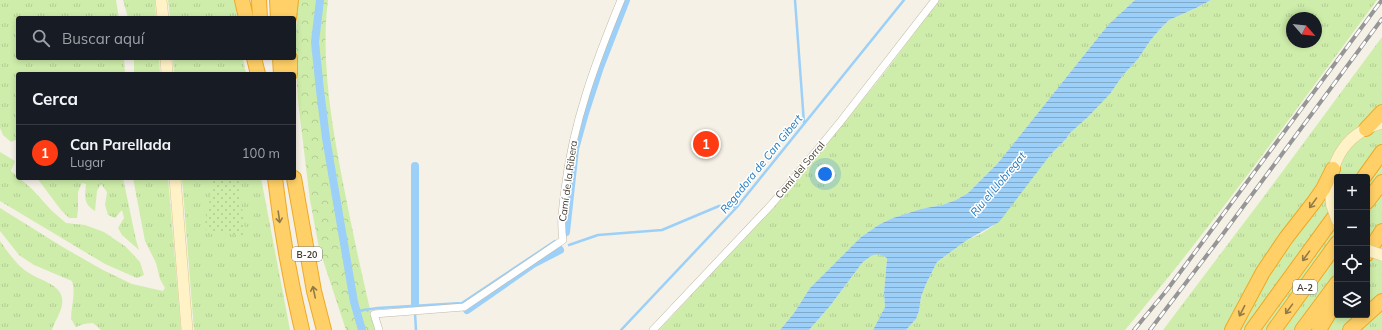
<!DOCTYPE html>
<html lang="es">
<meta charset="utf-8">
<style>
body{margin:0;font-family:Mulish,sans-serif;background:#242831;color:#f1f3f6}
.controls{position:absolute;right:12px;bottom:12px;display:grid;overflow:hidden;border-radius:4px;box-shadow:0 2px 6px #0003}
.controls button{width:36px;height:36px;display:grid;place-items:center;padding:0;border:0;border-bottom:1px solid #363941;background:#171b24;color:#f1f3f6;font:20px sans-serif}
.compass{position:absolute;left:1286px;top:12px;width:36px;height:36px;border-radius:50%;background:#171b24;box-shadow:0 2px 6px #0003;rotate:118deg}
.you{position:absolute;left:825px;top:174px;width:14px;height:14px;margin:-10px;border:3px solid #fff;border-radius:50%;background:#1a73e8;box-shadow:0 0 0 6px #1a73e833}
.badge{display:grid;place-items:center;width:26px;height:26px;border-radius:50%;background:#ff3b13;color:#fff;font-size:13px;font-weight:700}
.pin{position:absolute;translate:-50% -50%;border:2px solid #fff;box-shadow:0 1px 4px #0006}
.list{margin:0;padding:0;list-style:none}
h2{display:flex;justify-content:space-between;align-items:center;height:52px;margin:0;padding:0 16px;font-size:17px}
h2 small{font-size:13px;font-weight:400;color:#9ea1a6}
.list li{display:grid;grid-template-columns:26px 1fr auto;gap:12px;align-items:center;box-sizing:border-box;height:56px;padding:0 16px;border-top:1px solid #363941}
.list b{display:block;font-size:15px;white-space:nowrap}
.list p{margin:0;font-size:13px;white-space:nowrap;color:#9ea1a6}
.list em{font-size:13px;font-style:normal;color:#9ea1a6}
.icon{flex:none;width:22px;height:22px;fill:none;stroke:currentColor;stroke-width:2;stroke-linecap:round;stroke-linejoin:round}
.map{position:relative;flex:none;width:1382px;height:330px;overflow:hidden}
.search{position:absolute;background:#171b24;box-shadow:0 2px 6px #0003;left:16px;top:16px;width:280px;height:44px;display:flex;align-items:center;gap:10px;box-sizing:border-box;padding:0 14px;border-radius:4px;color:#9ea1a6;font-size:15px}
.panel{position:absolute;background:#171b24;box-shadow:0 2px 6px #0003;left:16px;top:72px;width:280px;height:108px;border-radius:4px}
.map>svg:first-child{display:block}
.grass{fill:url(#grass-tufts);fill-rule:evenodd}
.forest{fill:url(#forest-crowns)}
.garden{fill:url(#garden-dots)}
.water{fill:url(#water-rules)}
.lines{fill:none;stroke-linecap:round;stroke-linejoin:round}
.stream{stroke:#9cd0f8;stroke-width:2.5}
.canal{stroke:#9cd0f8;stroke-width:8}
.street-casing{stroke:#c1b9a7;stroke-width:8}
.secondary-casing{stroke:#d9c891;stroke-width:12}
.highway-casing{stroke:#eea927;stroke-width:16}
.street{stroke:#fff;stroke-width:7}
.secondary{stroke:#fff2c6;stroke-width:11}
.highway{stroke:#ffd067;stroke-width:14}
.rail-casing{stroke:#969696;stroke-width:4}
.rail{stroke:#fff;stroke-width:2.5;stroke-dasharray:8;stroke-linecap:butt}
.secondary-bridge-casing{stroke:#d9c891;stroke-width:12;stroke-linecap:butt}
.secondary-bridge{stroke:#fff2c6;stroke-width:11}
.oneway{stroke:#917a48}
.labels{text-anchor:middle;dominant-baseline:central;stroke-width:3;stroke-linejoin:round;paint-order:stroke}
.shield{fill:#fff;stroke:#7f7a71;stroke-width:1}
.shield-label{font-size:9px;font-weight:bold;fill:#484134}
.street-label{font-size:10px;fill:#484134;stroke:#fff}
.water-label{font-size:11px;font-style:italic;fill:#227ac0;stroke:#fff}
</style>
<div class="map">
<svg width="1382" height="330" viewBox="0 0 1382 330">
<defs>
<pattern id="grass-tufts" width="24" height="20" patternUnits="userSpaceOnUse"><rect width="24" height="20" fill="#ceedaa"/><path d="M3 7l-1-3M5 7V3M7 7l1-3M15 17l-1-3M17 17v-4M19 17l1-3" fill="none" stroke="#b2cc93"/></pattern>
<pattern id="forest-crowns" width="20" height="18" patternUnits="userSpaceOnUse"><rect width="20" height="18" fill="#ceedaa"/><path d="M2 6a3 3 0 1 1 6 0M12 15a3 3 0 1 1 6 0" fill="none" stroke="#b2cc93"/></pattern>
<pattern id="garden-dots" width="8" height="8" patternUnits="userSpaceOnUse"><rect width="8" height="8" fill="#ceedaa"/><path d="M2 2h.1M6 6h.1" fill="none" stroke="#b2cc93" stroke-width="1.8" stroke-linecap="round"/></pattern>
<pattern id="water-rules" width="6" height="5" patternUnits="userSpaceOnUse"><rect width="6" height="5" fill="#9cd0f8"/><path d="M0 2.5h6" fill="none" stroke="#81aaca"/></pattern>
</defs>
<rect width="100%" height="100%" fill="#f5f1e6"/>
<!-- grass -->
<path class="grass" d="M0 0H116L119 18H18V58H124L125 74H18V139L11 142 3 135 0 128Z
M123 0H155L156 18H128Z
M168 0H235L237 18H170Z
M939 0H1135L1109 24 1100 35 998 163 968 193 956 200 942 205 921 209 893 218 880 224 861 237 810 288 794 313 780 330H659L787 193 885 72Z
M1211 0H1377C1295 111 1214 224 1125 330H906L916 319 919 311 921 297 926 284 937 262 967 240 981 234 993 226 1051 154 1066 139 1070 133 1088 117 1110 94 1123 75 1138 59 1150 41 1159 30 1169 20 1176 17 1196 8ZM1292 18H1316V42H1292Z
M1382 37V330H1163L1265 195ZM1337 177H1367V315H1337Z
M134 58H159L160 74H134Z
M173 58H243L246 74H174Z
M0 152 15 161 11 171 32 189 52 211 66 223 85 225 104 232 126 247 140 262 144 275 137 278 105 264 0 201Z
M37 178H123L136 240 139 250 122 235 118 228 124 218 122 210 115 218 108 215 105 205 107 192 101 184 97 191 95 211C83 204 85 196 86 184L82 183 78 192V209L77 218H69L61 210Z
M133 178H168L181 330H101L93 323 84 324 76 327 71 319C71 306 76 294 72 281L34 265 19 255 0 231V208L66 249 103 270 132 284 163 291 165 288 160 279 156 263 145 241Z
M182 178H261L290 330H194Z
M0 241C8 252 17 266 29 273 39 280 60 284 62 298 64 309 55 320 52 330H0Z
M874 254H881L887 257 884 293 885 307 873 330H809L830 306 862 263 867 258Z"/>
<!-- forest -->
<path class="forest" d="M298 0H328C320 63 333 132 345 193 354 239 364 285 375 330H346L319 248 310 200 298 101 295 52Z"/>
<!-- garden -->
<path class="garden" d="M214 178H238L246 237 204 229Z"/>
<!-- water -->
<path class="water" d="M1135 0H1211L1196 8 1176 17 1169 20 1159 30 1150 41 1138 59 1123 75 1110 94 1088 117 1070 133 1066 139 1051 154 999 222 967 240 937 262 926 284 921 297 919 311 916 319 906 330H873L885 307 884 293 887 258C876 251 871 255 862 263L830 306 809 330H780L794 313 810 288 861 237 880 224 893 218 921 209 942 205 956 200 968 193 998 163 1100 35 1109 24Z"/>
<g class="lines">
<!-- stream -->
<path class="stream" d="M795 0 804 123
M569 245 598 235 662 230 719 206 737 207
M357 311 378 308 462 303 555 241
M415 313 416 330
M621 330 737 207 904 0"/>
<!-- canal -->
<path class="canal" d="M320 0 315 42 320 90 326 138 354 302 362 330
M566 232 575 149 585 113 600 67 626 0
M415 307V166
M467 310 533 264 560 250"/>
<!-- street casing -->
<g class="street-casing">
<path id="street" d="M379 330 374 314 464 307 563 240C560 222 563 206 565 189 573 122 596 61 621 0
M653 330 771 205 804 166 841 121 935 0"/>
</g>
<!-- secondary casing -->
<g class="secondary-casing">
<path id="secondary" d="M161 0 163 18
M166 58 167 74
M175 178 187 330
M1332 206C1325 168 1343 133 1382 123"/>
</g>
<!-- highway casing -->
<g class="highway-casing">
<path id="highway" d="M242 0 246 18
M259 0 260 18
M277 0 278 18
M289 18 291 0
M254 58 258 74
M280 58 281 74
M290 58V74
M1366 129 1382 112
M1364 177 1382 152
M275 178C281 229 290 280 302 330
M294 178 314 291 324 330
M1367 202 1382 182
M1367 254 1382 231
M1232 330 1263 272 1286 238 1314 202 1323 189 1333 169
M1252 330 1337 213
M1274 330 1337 243
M1302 330 1337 283
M1319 330 1337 300
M1350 330 1382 301"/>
</g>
<!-- street -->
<use href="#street" class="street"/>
<!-- secondary -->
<use href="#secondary" class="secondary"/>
<!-- highway -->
<use href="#highway" class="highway"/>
<!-- rail casing -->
<g class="rail-casing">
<path id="rail" d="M1134 330 1167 290 1382 0
M1150 330 1220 238 1382 19"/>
</g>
<!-- rail -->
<use href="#rail" class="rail"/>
<!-- secondary-bridge casing -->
<g class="secondary-bridge-casing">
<path id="secondary-bridge" d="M1332 206 1337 220
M1367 250 1382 255"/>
</g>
<!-- secondary-bridge -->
<use href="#secondary-bridge" class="secondary-bridge"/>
</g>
<!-- one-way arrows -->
<defs><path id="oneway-shaft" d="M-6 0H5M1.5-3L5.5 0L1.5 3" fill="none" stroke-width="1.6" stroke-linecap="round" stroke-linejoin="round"/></defs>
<g class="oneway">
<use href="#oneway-shaft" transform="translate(1313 203) rotate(126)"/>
<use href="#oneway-shaft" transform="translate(279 217) rotate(82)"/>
<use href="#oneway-shaft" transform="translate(1306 256) rotate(126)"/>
<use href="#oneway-shaft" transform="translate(314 292) rotate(-102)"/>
<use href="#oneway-shaft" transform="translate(1289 309) rotate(126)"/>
<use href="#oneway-shaft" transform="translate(1242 311) rotate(117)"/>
</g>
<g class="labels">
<!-- shield labels -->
<g class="shield">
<rect x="292" y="247" width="30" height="14" rx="3"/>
<rect x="1293" y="280" width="24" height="14" rx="3"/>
</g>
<g class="shield-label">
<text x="307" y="254">B-20</text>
<text x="1305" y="287">A-2</text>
</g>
<!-- street labels -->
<g class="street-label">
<text transform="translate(800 170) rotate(-50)">Camí del Sorral</text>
<text transform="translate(568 181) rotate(-82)">Camí de la Ribera</text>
</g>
<!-- water labels -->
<g class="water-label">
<text transform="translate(761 164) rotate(-51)">Regadora de Can Gibert</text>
<text transform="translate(998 184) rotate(-50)">Riu el Llobregat</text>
</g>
</g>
</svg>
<div class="controls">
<button>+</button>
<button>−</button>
<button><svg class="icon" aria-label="locate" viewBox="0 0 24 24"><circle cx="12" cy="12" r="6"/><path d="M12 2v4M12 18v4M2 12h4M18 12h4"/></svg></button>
<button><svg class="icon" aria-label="layers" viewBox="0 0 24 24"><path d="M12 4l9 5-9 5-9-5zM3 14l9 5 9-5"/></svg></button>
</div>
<svg class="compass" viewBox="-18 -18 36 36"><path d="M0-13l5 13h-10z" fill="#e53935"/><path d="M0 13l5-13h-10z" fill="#9ea1a6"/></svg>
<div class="you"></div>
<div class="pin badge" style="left:706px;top:144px">1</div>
<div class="search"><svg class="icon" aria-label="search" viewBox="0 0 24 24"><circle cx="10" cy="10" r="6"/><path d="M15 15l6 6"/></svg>Buscar aquí</div>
<section class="panel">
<h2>Cerca<small></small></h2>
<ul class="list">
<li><span class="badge">1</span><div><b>Can Parellada</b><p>Lugar</p></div><em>100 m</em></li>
</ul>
</section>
</div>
